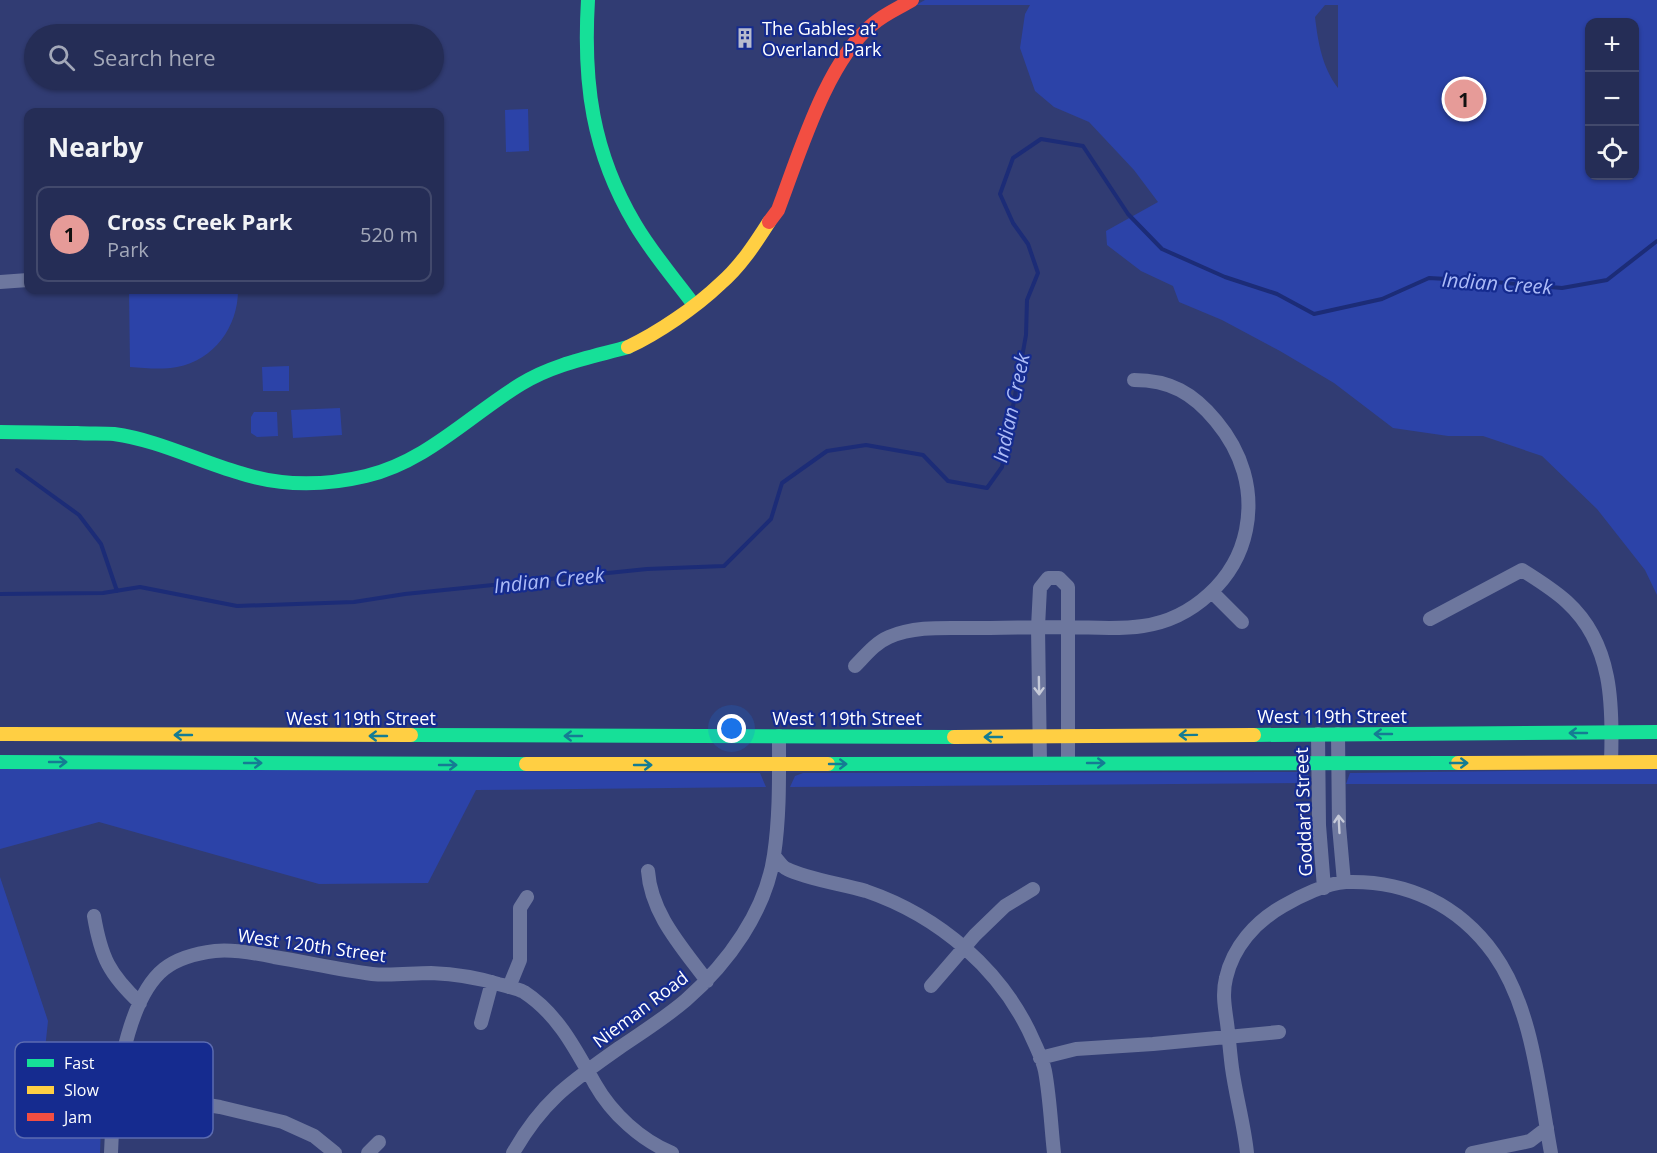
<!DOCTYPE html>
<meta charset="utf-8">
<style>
body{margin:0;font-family:"Open Sans",sans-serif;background:#313960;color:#f1f3f6}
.controls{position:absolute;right:18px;top:18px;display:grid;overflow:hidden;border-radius:12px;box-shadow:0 2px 4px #0004}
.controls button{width:54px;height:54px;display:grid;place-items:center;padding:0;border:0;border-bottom:2px solid #42496c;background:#252d56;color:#f1f3f6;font:30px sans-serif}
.you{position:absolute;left:732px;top:729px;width:21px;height:21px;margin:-15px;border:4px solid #fff;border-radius:50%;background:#1a73e8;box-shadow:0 0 0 9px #1a73e833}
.badge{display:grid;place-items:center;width:39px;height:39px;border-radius:50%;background:#e69b98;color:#111;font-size:20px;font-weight:700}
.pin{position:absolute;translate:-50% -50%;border:3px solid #fff;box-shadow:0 2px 6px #0006}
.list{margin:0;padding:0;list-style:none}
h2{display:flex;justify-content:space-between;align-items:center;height:78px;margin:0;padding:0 24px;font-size:26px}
h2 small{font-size:20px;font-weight:400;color:#a3a8b9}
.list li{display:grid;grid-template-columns:39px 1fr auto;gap:18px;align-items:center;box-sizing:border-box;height:96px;margin:0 12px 12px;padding:0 12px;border:2px solid #42496c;border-radius:12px}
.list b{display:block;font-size:22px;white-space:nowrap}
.list p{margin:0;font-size:20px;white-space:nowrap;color:#a3a8b9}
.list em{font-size:20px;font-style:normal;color:#a3a8b9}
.icon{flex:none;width:33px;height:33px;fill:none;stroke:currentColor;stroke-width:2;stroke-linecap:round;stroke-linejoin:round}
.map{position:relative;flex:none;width:1657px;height:1153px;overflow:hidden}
.search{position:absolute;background:#252d56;box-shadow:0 2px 4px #0004;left:24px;top:24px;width:420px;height:66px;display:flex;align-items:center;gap:15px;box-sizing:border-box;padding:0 21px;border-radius:33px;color:#a3a8b9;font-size:22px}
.panel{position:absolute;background:#252d56;box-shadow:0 2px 4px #0004;left:24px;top:108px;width:420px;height:186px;border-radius:12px}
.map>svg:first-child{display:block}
.green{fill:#2c43a8;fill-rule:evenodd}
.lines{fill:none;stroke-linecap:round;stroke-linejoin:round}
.stream{stroke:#1c2c77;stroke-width:4}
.street{stroke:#6d779e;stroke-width:14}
.fast{stroke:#16e098;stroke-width:14}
.slow{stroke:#ffcf43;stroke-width:14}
.jam{stroke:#f24e42;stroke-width:14}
.oneway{stroke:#c5c9d8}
.oneway2{stroke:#157c93}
.labels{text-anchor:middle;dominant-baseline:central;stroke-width:4.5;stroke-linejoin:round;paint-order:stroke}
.poi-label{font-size:18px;fill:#fff;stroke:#152b8f;text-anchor:start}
.street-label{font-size:18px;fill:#fff;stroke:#152b8f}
.water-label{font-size:20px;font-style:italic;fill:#acbbf7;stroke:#152b8f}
.key{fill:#152b8f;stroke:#5b6bb1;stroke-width:1.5}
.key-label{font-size:16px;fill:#fff}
</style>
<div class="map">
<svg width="1657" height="1153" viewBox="0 0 1657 1153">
<rect width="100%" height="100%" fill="#313c73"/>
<!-- green -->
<path class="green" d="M925 0H1657V595L1645 570 1597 509 1542 456 1483 436H1448L1393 428 1334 383 1280 351 1222 320 1179 302 1173 286 1141 271 1107 245 1106 231 1158 202 1134 170 1089 122 1054 107 1035 91 1020 48 1025 14 1030 5H916ZM1325 5H1338V88C1322 67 1318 42 1315 17ZM1590 22H1634V176H1590Z
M528 109 529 151 506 152 505 110Z
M129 290H238C238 327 214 360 177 367 162 370 145 368 130 367Z
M289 366V391H263L262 367Z
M340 408 342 435 293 438 291 410Z
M254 412H277L278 436 257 437 251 433V417Z
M0 768 760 773 766 787 476 790 428 883 319 884 99 822 0 849Z
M1657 769V784H1346L1350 773Z
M1304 772 1309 776 1311 783 790 787 795 776 803 773Z
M0 877 48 1021 38 1115 101 1127 100 1153H0Z"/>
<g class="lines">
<!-- stream -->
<path class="stream" d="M17 470 79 515 101 544 117 591
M0 594 103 593 140 587 237 606 354 602 405 594 647 569 724 566 771 519 782 483 827 451 866 445 923 455 948 481 987 488 1002 467 1026 335 1027 300 1038 273 1028 244 1013 223 1000 194 1013 158 1041 139 1083 146 1128 214 1162 249 1225 277 1277 294 1314 314 1382 299 1429 278 1483 281 1562 288 1607 280 1657 241"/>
<!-- street -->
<path class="street" d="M0 282 28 280
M1212 592 1242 622
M1430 619 1522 570C1538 580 1554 590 1567 602 1613 644 1613 706 1611 762
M855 666C865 656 875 643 889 637 914 626 944 628 970 628 1002 628 1034 627 1065 627 1091 627 1117 630 1143 626 1192 619 1236 580 1246 530 1254 490 1242 452 1216 421 1193 393 1170 380 1134 380
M1318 734 1319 825 1324 888
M1338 734 1339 826 1344 882
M1040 763 1038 627 1040 588 1048 578H1059L1068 587V763
M774 856C778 860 782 867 787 869 806 879 843 884 866 891 939 916 1003 970 1034 1042 1038 1051 1043 1061 1045 1071 1050 1098 1051 1126 1054 1153
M648 871C651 914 682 947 707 981
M94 916C101 957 109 974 140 1003
M931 986 975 935 1005 906 1033 889
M509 987 520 960V908L527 897
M481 1023 492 982
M1040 1058 1076 1049 1153 1044 1279 1032
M117 1095H146L220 1107 283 1122 314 1136 335 1153
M111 1153C112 1104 124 1001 164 969 178 958 198 953 215 951 234 949 255 953 274 957 306 962 339 970 372 974 391 976 412 973 431 973 454 974 476 977 498 984 506 986 517 988 524 992 558 1014 576 1050 595 1084 612 1114 641 1140 672 1153
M368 1153 379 1142
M513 1153C543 1100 571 1082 619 1048 641 1033 665 1018 686 1000 728 963 766 911 774 855 780 815 779 775 779 736
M1247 1153C1244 1124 1236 1097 1232 1068 1230 1053 1229 1038 1227 1023 1225 1008 1222 994 1226 978 1233 947 1255 922 1283 906 1300 896 1327 883 1346 882 1407 880 1459 905 1494 954 1533 1009 1539 1089 1551 1153
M1472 1153 1530 1141 1547 1128"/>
<!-- fast -->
<path class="fast" d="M588 0C583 82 592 152 635 224 652 253 674 278 694 305
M0 432C26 432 52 433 77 433 89 434 102 433 114 434 158 440 198 461 240 473 280 486 324 486 366 476 426 462 470 415 521 384 553 364 592 357 628 347
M411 735 954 737
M1254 735 1657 732
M0 762 526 764
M828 764 1458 763"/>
<!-- slow -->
<path class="slow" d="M628 347C658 333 696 307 720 284 740 267 755 244 769 222
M0 734 411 735
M954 737 1254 735
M1458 763 1657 762
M526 764H828"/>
<!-- jam -->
<path class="jam" d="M769 222 778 210C799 155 827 60 873 24 884 14 899 8 912 0"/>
</g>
<!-- one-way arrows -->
<defs><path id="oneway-shaft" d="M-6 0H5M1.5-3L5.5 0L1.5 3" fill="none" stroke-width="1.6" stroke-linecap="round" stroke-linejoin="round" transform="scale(1.5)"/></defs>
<g class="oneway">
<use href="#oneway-shaft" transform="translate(1039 686) rotate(89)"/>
<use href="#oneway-shaft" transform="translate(1339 824) rotate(-93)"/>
</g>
<g class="oneway2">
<use href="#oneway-shaft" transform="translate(1578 733) rotate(180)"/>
<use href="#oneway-shaft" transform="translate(1383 734) rotate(180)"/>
<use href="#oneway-shaft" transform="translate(183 735) rotate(-180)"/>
<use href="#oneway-shaft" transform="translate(1188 735) rotate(179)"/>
<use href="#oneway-shaft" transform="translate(378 736) rotate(-180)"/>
<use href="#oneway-shaft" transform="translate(573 736) rotate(-180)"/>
<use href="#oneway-shaft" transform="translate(993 737) rotate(-180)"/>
<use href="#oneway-shaft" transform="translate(58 762)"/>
<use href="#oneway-shaft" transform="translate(253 763)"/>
<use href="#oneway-shaft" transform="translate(1096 763)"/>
<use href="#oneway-shaft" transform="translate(1459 763)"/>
<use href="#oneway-shaft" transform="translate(838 764)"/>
<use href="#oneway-shaft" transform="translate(448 765)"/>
<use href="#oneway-shaft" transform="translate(643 765)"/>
</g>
<!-- icons -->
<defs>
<g id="building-bare" transform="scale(1.62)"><path d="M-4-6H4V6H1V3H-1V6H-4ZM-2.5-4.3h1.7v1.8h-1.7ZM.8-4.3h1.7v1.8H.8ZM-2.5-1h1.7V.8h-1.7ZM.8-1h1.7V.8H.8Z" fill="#b7bbce" stroke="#152b8f" stroke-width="2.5" paint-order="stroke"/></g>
</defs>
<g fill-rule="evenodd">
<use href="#building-bare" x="745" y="38"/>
</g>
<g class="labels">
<!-- poi labels -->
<g class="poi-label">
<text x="762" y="28">The Gables at<tspan x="762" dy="21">Overland Park</tspan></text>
</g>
<!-- street labels -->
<g class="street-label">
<text x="1332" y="716">West 119th Street</text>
<text x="361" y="718">West 119th Street</text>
<text x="847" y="718">West 119th Street</text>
<text transform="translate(1303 812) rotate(-92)">Goddard Street</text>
<text transform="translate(312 945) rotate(8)">West 120th Street</text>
<text transform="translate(640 1009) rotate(-37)">Nieman Road</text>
</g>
<!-- water labels -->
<g class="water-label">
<text transform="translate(1497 283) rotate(4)">Indian Creek</text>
<text transform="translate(1011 408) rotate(-78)">Indian Creek</text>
<text transform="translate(549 580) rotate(-6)">Indian Creek</text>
</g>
</g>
<!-- legend -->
<rect x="15" y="1042" width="198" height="96" rx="9" class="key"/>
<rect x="27" y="1059" width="27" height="8" fill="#16e098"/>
<rect x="27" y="1086" width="27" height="8" fill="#ffcf43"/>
<rect x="27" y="1113" width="27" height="8" fill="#f24e42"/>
<g class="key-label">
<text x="64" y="1069">Fast</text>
<text x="64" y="1096">Slow</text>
<text x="64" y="1123">Jam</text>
</g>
</svg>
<div class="controls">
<button>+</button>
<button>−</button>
<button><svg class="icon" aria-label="locate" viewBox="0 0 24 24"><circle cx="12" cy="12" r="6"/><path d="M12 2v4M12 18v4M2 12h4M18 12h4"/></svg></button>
</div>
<div class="you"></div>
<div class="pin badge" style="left:1464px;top:99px">1</div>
<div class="search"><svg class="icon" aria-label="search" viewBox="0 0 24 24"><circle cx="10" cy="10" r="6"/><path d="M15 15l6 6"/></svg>Search here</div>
<section class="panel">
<h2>Nearby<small></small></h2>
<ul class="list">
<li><span class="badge">1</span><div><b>Cross Creek Park</b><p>Park</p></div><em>520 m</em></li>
</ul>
</section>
</div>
